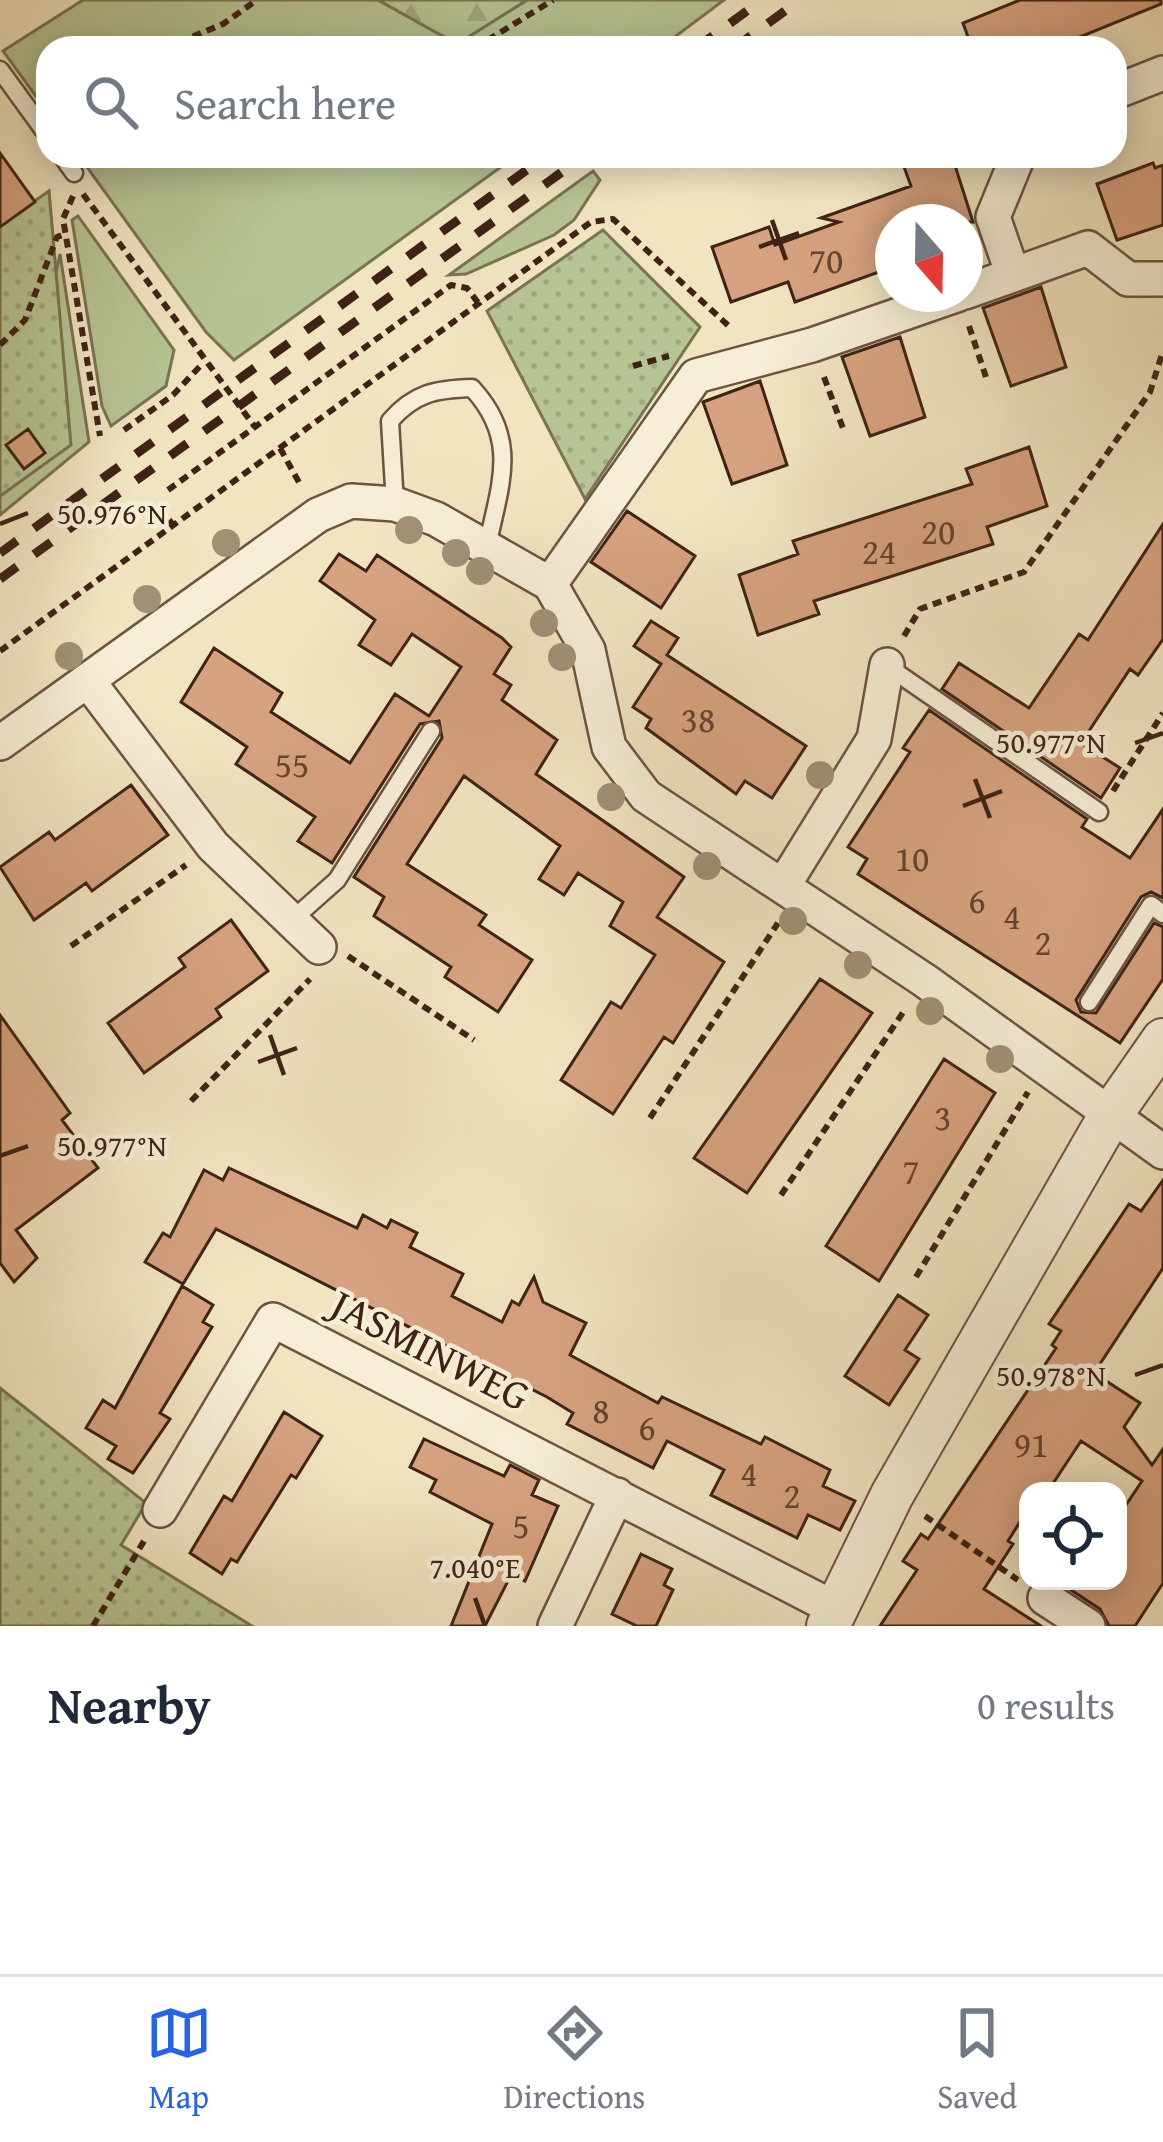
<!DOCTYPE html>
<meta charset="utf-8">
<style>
body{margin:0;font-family:"Gentium Book Plus",serif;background:#f2f2f3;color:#1f2937}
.controls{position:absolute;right:36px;bottom:36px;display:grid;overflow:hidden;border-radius:24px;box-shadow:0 6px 30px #0003}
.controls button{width:108px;height:108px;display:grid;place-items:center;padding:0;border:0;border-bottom:3px solid #e0e1e3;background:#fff;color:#1f2937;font:60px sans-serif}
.compass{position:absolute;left:875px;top:204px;width:108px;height:108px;border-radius:50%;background:#fff;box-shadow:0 6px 30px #0003;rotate:160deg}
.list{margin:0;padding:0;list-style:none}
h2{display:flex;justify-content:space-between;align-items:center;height:156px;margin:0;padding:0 48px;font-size:51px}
h2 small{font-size:39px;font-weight:400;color:#747a83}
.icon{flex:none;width:66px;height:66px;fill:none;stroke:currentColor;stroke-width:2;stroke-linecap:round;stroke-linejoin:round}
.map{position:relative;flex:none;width:1163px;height:1626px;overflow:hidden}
.search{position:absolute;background:#fff;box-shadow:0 6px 30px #0003;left:36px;right:36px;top:36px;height:132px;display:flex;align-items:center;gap:30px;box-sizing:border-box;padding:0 42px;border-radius:36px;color:#747a83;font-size:45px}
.sheet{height:348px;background:#fff}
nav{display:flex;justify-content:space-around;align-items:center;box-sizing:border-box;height:168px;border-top:3px solid #e0e1e3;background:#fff;font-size:33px;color:#747a83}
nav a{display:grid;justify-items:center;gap:6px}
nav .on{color:#2563eb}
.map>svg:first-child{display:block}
.grass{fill:#b7c594;stroke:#7a7454;stroke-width:3}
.forest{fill:url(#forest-firs);stroke:#7a7454;stroke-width:3}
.park{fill:url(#park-dots);stroke:#7a7454;stroke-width:3}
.building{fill:#d7a27f;stroke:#3e2315;stroke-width:3}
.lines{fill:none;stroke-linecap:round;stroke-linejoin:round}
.service-casing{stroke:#6b5440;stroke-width:21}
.minor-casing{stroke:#6b5440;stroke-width:38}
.tertiary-casing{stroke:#6b5440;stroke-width:46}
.path{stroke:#3e2315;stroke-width:6;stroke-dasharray:9 6;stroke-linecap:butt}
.service{stroke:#f6eed6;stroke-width:16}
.minor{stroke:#f6eed6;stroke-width:33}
.tertiary{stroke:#f6eed6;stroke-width:42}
.rail{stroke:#3e2315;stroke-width:9;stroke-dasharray:21 21;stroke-linecap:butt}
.tree{fill:#9f9174}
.ticks{fill:none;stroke:#3e2315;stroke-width:4.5}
.labels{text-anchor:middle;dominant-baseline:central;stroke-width:9;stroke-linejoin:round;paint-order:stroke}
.number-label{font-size:36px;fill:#644330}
.street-label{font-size:42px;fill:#3e2315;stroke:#f6eed6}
.ticks-label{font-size:30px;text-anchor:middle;fill:#3e2315;stroke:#f6eed6;stroke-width:9;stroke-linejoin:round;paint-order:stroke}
</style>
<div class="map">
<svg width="1163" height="1626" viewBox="0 0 1163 1626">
<defs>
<pattern id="forest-firs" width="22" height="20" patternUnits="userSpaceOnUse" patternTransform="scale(3)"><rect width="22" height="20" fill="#b7c594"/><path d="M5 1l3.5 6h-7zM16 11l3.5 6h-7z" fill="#9ea97f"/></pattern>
<pattern id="park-dots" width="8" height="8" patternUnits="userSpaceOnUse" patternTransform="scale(3)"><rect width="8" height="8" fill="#b7c594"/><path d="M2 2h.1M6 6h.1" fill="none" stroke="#9ea97f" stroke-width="1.8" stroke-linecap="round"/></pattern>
</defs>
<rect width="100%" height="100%" fill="#f1e5c0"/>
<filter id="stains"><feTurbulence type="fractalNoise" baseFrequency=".00167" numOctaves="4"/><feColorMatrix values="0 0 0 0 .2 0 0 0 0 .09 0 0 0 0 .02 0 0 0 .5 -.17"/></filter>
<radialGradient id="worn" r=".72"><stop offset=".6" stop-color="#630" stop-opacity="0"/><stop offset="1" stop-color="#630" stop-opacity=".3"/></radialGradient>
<!-- grass -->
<path class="grass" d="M83 0H378L457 44 527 0H724L660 48H48V113L3 51Z
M79 156H516L234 360 206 332Z
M593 171 600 180 574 220 554 235 466 274 449 275Z
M78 216 174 350 166 386 111 426 102 406 72 220Z
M60 254 89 442 0 515V496L70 445 43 333Z"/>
<!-- forest -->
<path class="forest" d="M378 0H527L457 44Z"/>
<!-- park -->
<path class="park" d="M49 191 71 445 0 496V225Z
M603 230 700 327 585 499 487 311Z
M0 1388 146 1503 121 1545 252 1626H0Z"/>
<!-- building -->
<path class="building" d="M1020 0H1161V4L1053 48H972L963 23Z
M0 153 35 202 0 227Z
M900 156H952L973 222H893V267L795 302 788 282 731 302 712 247 769 227 775 245 839 222 821 218 911 186Z
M1153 163 1155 168 1163 165V225L1117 240 1097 184Z
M1041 287 1066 367 1011 386 983 308Z
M900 337 925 417 870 436 842 357Z
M760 381 787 465 732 484 703 402Z
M28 429 45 453 24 469 6 445Z
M1029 447 1047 506 987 527 993 544 814 601 819 614 758 635 739 575 798 554 793 541 972 484 966 469Z
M627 511 695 556 661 608 591 562Z
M1163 524V639L1138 675 1130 669 1081 743 1120 768 1101 798 942 689 959 663 1029 708 1079 634 1088 640Z
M339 554 366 571 377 555 502 638 511 647 494 674 511 685 502 700 557 740 536 774 684 877 657 917 724 962 673 1043 664 1037 613 1114 561 1080 611 1002 621 1008 655 955 610 926 623 902 578 873 564 895 539 879 560 846 464 776 407 864 486 915 479 925 532 960 498 1012 445 977 451 967 374 916 384 897 354 877 442 738 439 721 420 724 332 863 298 841 315 817 236 764 247 747 181 702 214 648 282 693 271 712 350 763 395 694 429 716 461 667 412 634 391 665 359 645 375 620 320 581Z
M651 621 678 638 667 655 806 746 772 798 745 781 736 794 646 728 651 719 633 707 661 664 634 646Z
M929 710 1087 819 1082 827 1130 858 1163 809V898L1151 892 1141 897 1076 1000 1081 1012 1096 1013 1154 923 1163 927V979L1120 1043 858 874 867 859 848 847 910 752 903 748Z
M131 785 168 835 92 891 86 883 34 920 0 867 49 832 55 840Z
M231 920 268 971 216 1009 221 1017 144 1073 108 1023 185 967 179 958Z
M820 979 872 1013 747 1193 694 1158Z
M0 1015 70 1113 62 1120 98 1168 16 1230 37 1258 14 1282 0 1263Z
M944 1059 995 1093 879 1281 826 1246Z
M229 1168 357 1228 363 1215 387 1228 391 1220 417 1233 410 1247 463 1274 452 1296 502 1322 512 1301 519 1305 534 1277 543 1302 586 1323 570 1355 658 1403 662 1397 761 1444 765 1437 830 1470 823 1486 855 1501 840 1530 808 1515 797 1538 711 1495 724 1470 667 1441 653 1468 567 1424 573 1413 547 1397 216 1229 183 1284 145 1262 163 1233 170 1237 204 1170 223 1180Z
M1163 1180V1268L1094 1373 1140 1403 1124 1427 1152 1465 1163 1449V1583L1135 1626H1109L1100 1609 1071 1590 1076 1581H1118V1517L1142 1481 1081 1441 1048 1491H1028V1509L1008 1541 1013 1544 984 1589 1041 1626H880L917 1570 903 1561 921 1534 928 1539 1056 1348 1052 1345 1061 1331 1049 1324 1129 1204 1141 1211Z
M182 1286 213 1305 203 1322 212 1327 160 1413 170 1419 133 1473 108 1459 116 1446 86 1428 103 1400 115 1408Z
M898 1295 928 1315 905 1350 919 1359 889 1405 845 1376Z
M284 1412 322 1436 296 1478 291 1475 237 1562 231 1559 222 1574 190 1553 224 1496 232 1501Z
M424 1439 504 1476 510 1465 539 1480 532 1495 558 1506 525 1581 511 1575 485 1626H451L492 1524 430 1492 436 1480 410 1467Z
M641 1554 672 1569 664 1585 673 1590 656 1626H637L612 1614Z"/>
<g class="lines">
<!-- service casing -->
<g class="service-casing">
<path id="service" d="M0 70 48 136
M62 156 74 173
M395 504 390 421C414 393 436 389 472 388 520 440 500 484 487 547
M887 666 1099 812
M292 920 337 880 431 731
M1089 1002 1151 905 1163 914"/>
</g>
<!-- minor casing -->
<g class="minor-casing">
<path id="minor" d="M1115 92 1163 73
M1013 275 1088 248 1128 279H1163
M965 292 1013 275 993 217 1018 156
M550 584 696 376 812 345 959 294
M88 681 213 846 319 947
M0 743 318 515 351 501 395 504 436 519 550 584 588 650 609 747 646 796 924 980 1163 1152
M783 886 874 739 887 665
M160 1510 273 1320 836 1609
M1045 1598 1088 1626
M555 1626 617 1495"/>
</g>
<!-- tertiary casing -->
<g class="tertiary-casing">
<path id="tertiary" d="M828 1626 892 1495 1110 1116 1163 1040"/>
</g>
<!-- path -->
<path class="path" d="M165 48 223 24 257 0
M475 48 553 0
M83 194 255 427
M73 196 63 219 100 436
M969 326 986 377
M0 345 25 320 57 237 65 234
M633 366 669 356
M824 377 844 431
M124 430 173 395 203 363
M280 448 301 486
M168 490 451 285 467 288 479 304
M160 508 173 525
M904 636 920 609 1024 572 1150 392 1163 351
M0 651 591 222 613 219 732 329
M1113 791 1163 713
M71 946 186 865
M348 956 474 1040
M191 1101 310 979
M650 1118 778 923
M781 1195 906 1008
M916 1277 1028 1092
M925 1516 1018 1580
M93 1626 147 1536"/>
<!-- service -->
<use href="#service" class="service"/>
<!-- minor -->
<use href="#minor" class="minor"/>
<!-- tertiary -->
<use href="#tertiary" class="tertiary"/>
<!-- rail -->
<path class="rail" d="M696 48 762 0
M734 48 800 0
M0 553 546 156
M0 579 584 156"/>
</g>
<!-- trees -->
<g class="tree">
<circle cx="409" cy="530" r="14"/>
<circle cx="226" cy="543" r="14"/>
<circle cx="456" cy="553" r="14"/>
<circle cx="480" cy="571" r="14"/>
<circle cx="147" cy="599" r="14"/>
<circle cx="544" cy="623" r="14"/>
<circle cx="69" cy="656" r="14"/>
<circle cx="562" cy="657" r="14"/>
<circle cx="820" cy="775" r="14"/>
<circle cx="611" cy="797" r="14"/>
<circle cx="707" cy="866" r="14"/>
<circle cx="793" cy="921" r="14"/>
<circle cx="858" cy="965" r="14"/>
<circle cx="930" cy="1011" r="14"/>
<circle cx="1000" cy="1059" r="14"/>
</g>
<!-- ticks -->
<path class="ticks" d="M772 220 786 260M759 247 799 233M0 524 28 513M1135 743 1163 733M975 779 990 818M963 806 1002 791M270 1035 284 1075M258 1062 297 1048M0 1156 28 1146M1135 1375 1163 1365M475 1598 485 1626"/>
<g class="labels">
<!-- number labels -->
<g class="number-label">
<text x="826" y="259">70</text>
<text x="938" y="530">20</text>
<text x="879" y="550">24</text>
<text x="698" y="718">38</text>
<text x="292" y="763">55</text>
<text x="912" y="857">10</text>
<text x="977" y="899">6</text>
<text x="1012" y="915">4</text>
<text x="1043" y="941">2</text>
<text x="943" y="1116">3</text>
<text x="911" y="1170">7</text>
<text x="601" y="1409">8</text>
<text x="647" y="1426">6</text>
<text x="1031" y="1443">91</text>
<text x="749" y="1472">4</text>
<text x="792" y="1494">2</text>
<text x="521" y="1524">5</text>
</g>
<!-- street labels -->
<g class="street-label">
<text transform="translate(431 1349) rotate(27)">JASMINWEG</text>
</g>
</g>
<g class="ticks-label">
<text x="112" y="524">50.976°N</text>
<text x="1051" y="753">50.977°N</text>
<text x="112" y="1156">50.977°N</text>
<text x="1051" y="1386">50.978°N</text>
<text x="475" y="1578">7.040°E</text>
</g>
<rect width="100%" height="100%" filter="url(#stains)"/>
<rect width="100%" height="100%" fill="url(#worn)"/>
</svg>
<div class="controls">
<button><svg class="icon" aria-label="locate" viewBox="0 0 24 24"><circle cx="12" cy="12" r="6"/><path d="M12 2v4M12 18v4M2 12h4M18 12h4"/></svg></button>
</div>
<svg class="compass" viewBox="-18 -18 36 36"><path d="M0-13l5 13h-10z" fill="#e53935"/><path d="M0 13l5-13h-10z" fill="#747a83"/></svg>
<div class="search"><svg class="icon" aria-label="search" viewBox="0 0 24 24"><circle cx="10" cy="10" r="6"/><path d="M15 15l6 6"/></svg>Search here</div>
</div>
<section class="sheet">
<h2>Nearby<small>0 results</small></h2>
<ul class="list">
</ul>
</section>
<nav>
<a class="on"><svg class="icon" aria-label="map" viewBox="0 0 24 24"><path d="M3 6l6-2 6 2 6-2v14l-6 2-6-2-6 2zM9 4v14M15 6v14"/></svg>Map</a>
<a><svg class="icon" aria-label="directions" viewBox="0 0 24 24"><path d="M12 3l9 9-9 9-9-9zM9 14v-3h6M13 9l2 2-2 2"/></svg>Directions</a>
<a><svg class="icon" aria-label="saved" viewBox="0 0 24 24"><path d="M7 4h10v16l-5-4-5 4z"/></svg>Saved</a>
</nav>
